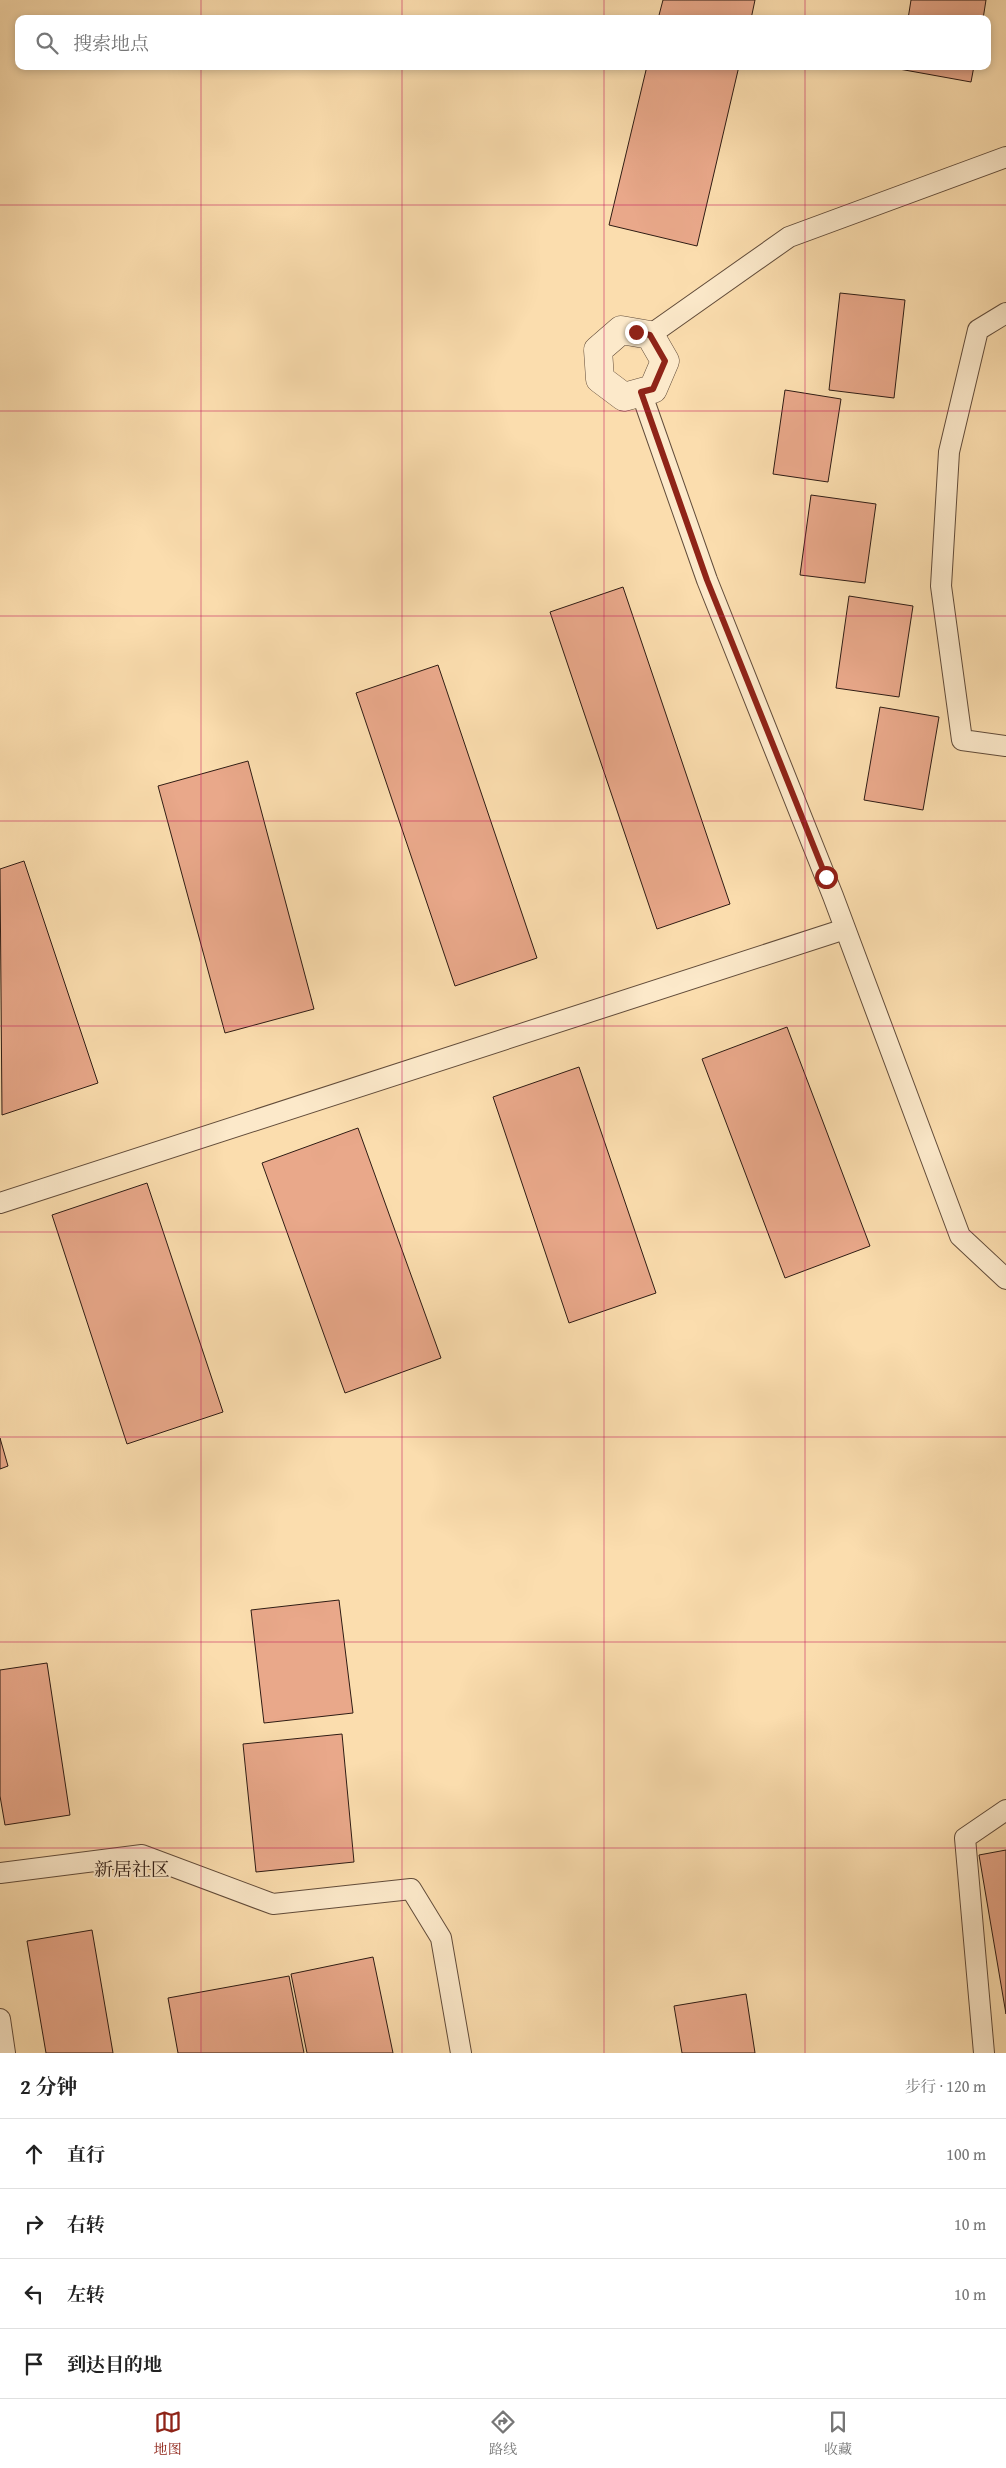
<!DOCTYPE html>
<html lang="zh">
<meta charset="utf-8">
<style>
body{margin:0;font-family:"Gentium Book Plus","Noto Serif SC",serif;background:#f6f6f6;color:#222}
.stop{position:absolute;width:15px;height:15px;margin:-11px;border:4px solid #8f2418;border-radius:50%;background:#fff}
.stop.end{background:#8f2418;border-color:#fff;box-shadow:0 1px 5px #0008}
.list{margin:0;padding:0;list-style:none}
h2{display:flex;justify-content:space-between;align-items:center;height:65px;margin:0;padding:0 20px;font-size:21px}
h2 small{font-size:16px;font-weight:400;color:#767676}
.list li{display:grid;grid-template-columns:32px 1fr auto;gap:15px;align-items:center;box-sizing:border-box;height:70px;padding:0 20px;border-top:1px solid #e0e0e0}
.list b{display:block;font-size:19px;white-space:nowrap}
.list em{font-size:16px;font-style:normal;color:#767676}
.icon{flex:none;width:28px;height:28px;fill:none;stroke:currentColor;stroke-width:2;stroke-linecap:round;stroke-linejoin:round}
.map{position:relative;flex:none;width:1006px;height:2053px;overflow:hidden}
.search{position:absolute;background:#fff;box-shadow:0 2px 8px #0003;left:15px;right:15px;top:15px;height:55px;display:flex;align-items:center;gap:12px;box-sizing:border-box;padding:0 18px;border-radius:10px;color:#767676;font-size:19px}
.sheet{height:345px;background:#fff}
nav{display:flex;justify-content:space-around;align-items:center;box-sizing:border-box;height:70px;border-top:1px solid #e0e0e0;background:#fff;font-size:14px;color:#767676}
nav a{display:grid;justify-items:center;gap:2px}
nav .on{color:#8f2418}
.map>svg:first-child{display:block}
.building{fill:#e9a88a;stroke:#2f1c14}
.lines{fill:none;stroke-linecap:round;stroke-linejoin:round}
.service-casing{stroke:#624c3a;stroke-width:22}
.minor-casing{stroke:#624c3a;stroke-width:29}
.service{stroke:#fce9ca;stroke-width:20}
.minor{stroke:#fce9ca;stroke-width:28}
.route{stroke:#8f2418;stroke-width:6}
.grid{fill:none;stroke:#c2185b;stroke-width:1;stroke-opacity:0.55}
.labels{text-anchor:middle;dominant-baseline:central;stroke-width:4;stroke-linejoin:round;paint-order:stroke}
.neighbourhood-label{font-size:19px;fill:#2f1c14;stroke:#fce9ca}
</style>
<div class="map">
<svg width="1006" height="2053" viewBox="0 0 1006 2053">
<rect width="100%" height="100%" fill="#fbddae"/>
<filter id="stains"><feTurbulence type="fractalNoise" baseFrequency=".004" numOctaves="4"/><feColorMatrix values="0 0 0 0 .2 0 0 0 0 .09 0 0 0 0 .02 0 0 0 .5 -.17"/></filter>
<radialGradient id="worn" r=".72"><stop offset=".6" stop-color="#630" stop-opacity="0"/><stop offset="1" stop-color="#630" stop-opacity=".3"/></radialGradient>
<!-- building -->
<path class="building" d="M663 0H755L751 19H658Z
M911 0H986L983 19H908Z
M647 66H739L697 246 609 225Z
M899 66H974L971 82 899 69Z
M840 293 905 300 894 398 829 390Z
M785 390 841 399 828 482 773 474Z
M811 495 876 504 865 583 800 575Z
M623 587 730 904 657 929 550 612Z
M849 596 913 606 899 697 836 688Z
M438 665 537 958 455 986 356 693Z
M880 707 939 717 923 810 864 800Z
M248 761 314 1009 225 1033 158 786Z
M24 861 98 1083 2 1115 0 869Z
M787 1027 870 1246 785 1278 702 1059Z
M579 1067 656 1293 569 1323 493 1097Z
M358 1128 441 1358 345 1393 262 1163Z
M147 1183 223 1412 127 1444 52 1215Z
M0 1438 8 1466 0 1469Z
M339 1600 353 1713 264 1723 251 1610Z
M47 1663 70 1815 5 1825 0 1796V1670Z
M342 1734 354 1862 256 1872 243 1744Z
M1006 1850V2014L979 1855Z
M92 1930 113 2053H46L27 1941Z
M373 1957 393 2053H307L291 1974Z
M289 1976 304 2053H178L168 1998Z
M746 1994 755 2053H682L674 2006Z"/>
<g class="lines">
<!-- service casing -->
<g class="service-casing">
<path id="service" d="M1006 313 978 330 949 452 941 586 962 740 1006 746
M650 335 789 237 1006 157
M641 392 707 580 833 896 960 1236 1006 1279
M0 1203 845 929
M0 1873 142 1855 273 1904 411 1889 441 1938 461 2053
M0 2019 5 2053
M984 2053 965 1838 1006 1810"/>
</g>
<!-- minor casing -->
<g class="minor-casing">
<path id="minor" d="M621 330 650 335 665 361 653 389 624 397 600 379 598 350Z"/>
</g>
<!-- service -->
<use href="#service" class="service"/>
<!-- minor -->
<use href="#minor" class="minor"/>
</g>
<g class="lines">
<!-- route -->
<path class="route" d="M636 332 650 335 665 361 653 389 641 392 707 580 826 877"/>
</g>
<!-- grid -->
<path class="grid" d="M201 0V19M402 0V19M604 0V19M805 0V19M201 66V2053M402 66V2053M604 66V2053M805 66V2053M0 205H1006M0 411H1006M0 616H1006M0 821H1006M0 1026H1006M0 1232H1006M0 1437H1006M0 1642H1006M0 1848H1006"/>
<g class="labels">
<!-- neighbourhood labels -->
<g class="neighbourhood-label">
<text x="132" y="1869">新居社区</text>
</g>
</g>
<rect width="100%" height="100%" filter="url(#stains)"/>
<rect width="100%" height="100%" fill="url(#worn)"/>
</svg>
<div class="stop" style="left:826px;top:877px"></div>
<div class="stop end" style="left:636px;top:332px"></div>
<div class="search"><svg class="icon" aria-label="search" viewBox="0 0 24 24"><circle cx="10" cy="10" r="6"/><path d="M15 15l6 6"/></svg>搜索地点</div>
</div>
<section class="sheet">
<h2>2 分钟<small>步行 · 120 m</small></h2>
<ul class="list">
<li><svg class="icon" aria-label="ahead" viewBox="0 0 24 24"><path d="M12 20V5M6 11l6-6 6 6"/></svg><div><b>直行</b></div><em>100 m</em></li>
<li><svg class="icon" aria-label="right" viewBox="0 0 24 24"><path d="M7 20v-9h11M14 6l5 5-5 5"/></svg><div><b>右转</b></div><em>10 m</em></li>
<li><svg class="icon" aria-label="left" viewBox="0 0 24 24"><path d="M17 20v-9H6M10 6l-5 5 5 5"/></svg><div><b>左转</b></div><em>10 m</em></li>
<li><svg class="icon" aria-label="arrive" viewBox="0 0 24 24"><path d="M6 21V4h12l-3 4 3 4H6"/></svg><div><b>到达目的地</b></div></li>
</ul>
</section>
<nav>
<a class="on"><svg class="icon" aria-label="map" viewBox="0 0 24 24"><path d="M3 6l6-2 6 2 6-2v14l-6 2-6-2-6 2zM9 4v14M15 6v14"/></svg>地图</a>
<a><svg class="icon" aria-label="directions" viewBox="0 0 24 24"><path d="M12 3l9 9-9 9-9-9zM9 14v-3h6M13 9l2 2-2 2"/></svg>路线</a>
<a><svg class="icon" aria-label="saved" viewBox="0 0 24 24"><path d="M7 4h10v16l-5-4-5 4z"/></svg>收藏</a>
</nav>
